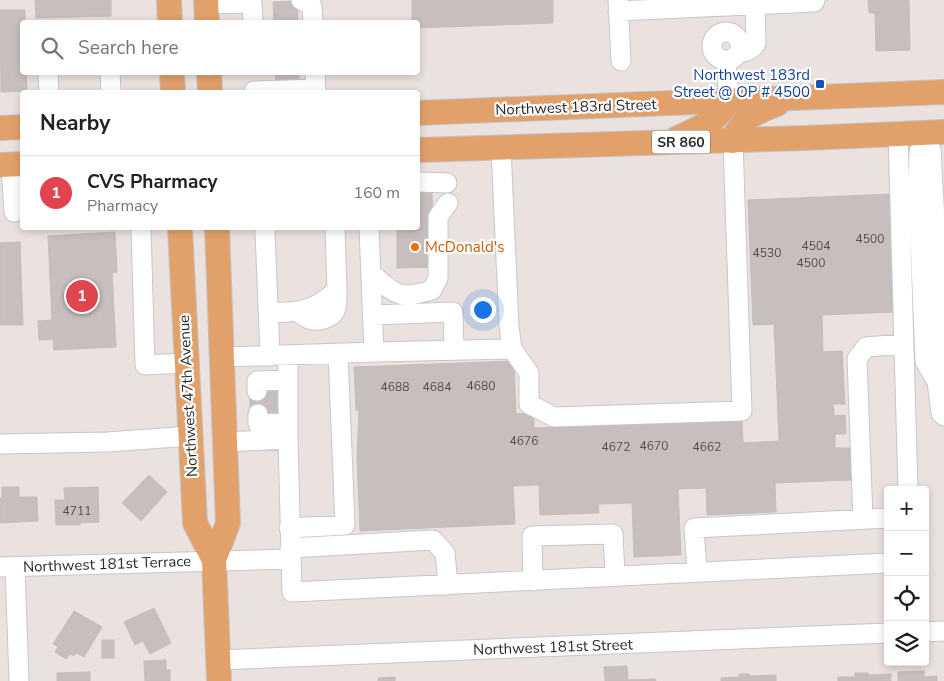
<!DOCTYPE html>
<meta charset="utf-8">
<style>
body{margin:0;font-family:"Nunito Sans",sans-serif;background:#f2f2f2;color:#202124}
.controls{position:absolute;right:15px;bottom:15px;display:grid;overflow:hidden;border-radius:5px;box-shadow:0 2px 8px #0003}
.controls button{width:45px;height:45px;display:grid;place-items:center;padding:0;border:0;border-bottom:1px solid #e0e0e0;background:#fff;color:#202124;font:25px sans-serif}
.you{position:absolute;left:482px;top:309px;width:18px;height:18px;margin:-12px;border:4px solid #fff;border-radius:50%;background:#1a73e8;box-shadow:0 0 0 8px #1a73e833}
.badge{display:grid;place-items:center;width:32px;height:32px;border-radius:50%;background:#111827;color:#fff;font-size:16px;font-weight:700}
.pin{position:absolute;translate:-50% -50%;border:2px solid #fff;box-shadow:0 1px 5px #0006}
.list{margin:0;padding:0;list-style:none}
h2{display:flex;justify-content:space-between;align-items:center;height:65px;margin:0;padding:0 20px;font-size:21px}
h2 small{font-size:16px;font-weight:400;color:#757577}
.list li{display:grid;grid-template-columns:32px 1fr auto;gap:15px;align-items:center;box-sizing:border-box;height:75px;padding:0 20px;border-top:1px solid #e0e0e0}
.list b{display:block;font-size:19px;white-space:nowrap}
.list p{margin:0;font-size:16px;white-space:nowrap;color:#757577}
.list em{font-size:16px;font-style:normal;color:#757577}
.icon{flex:none;width:28px;height:28px;fill:none;stroke:currentColor;stroke-width:2;stroke-linecap:round;stroke-linejoin:round}
.map{position:relative;flex:none;width:944px;height:681px;overflow:hidden}
.search{position:absolute;background:#fff;box-shadow:0 2px 8px #0003;left:20px;top:20px;width:400px;height:55px;display:flex;align-items:center;gap:12px;box-sizing:border-box;padding:0 18px;border-radius:5px;color:#757577;font-size:19px}
.panel{position:absolute;background:#fff;box-shadow:0 2px 8px #0003;left:20px;top:90px;width:400px;height:140px;border-radius:5px}
.map>svg:first-child{display:block}
.building{fill:#c6bfbd;stroke:#c6bcb8}
.lines{fill:none;stroke-linecap:round;stroke-linejoin:round}
.minor-casing{stroke:#c2c8cf;stroke-width:21}
.major-casing{stroke:#c3c3c3;stroke-width:26}
.minor{stroke:#fff;stroke-width:19}
.major{stroke:#e2a06b;stroke-width:24}
.transit-dot{fill:#1a4fb4;stroke:#fff;stroke-width:2}
.food-dot{fill:#e8710a;stroke:#fff;stroke-width:2}
.labels{text-anchor:middle;dominant-baseline:central;stroke-width:4.5;stroke-linejoin:round;paint-order:stroke}
.number-label{font-size:12px;fill:#514f4f}
.shield{fill:#fff;stroke:#6a6a6a;stroke-width:1}
.shield-label{font-size:14px;font-weight:bold;fill:#2a2a2a}
.transit-label{font-size:15px;fill:#164399;stroke:#fff;text-anchor:end}
.street-label{font-size:15px;fill:#2a2a2a;stroke:#fff}
.food-label{font-size:15px;fill:#c56008;stroke:#fff;text-anchor:start}
</style>
<div class="map">
<svg width="944" height="681" viewBox="0 0 944 681">
<rect width="100%" height="100%" fill="#ebe1de"/>
<!-- building -->
<path class="building" d="M35 0H111V16L36 18Z
M412 0H553V23L418 28V22H412Z
M868 0H909L910 50 876 51 875 13H869Z
M297 1 298 22H274L273 2Z
M0 10H25V22H22V72H26L27 91 1 92Z
M275 72H299V82L276 83Z
M418 191H432L434 267 397 268V228H418Z
M891 194 895 312 822 315 823 352 842 351 845 404H833L834 416 845 415 846 434H835V448H850L851 480 775 483 776 512 707 515 706 488 678 489 681 555 634 557 632 503 598 504 599 513 540 515 539 485 513 486 515 524 360 531 357 457 359 410H356L354 367 514 361 516 414 534 413V428L742 420 743 443 779 441 774 324 753 325 748 200Z
M115 232 117 272 112 273 116 347 54 350 53 339 39 340 38 321 52 320 48 236Z
M20 242 23 325H0V243Z
M279 390 280 414H250V391Z
M149 475 167 492 141 521 122 503Z
M2 487H19V497H37L38 521 0 523V498H2Z
M98 487 99 522 80 523V525H56L55 500H65L64 488Z
M154 608 171 643 150 654 143 641 135 645 124 622Z
M74 611 102 627 84 657 76 653 74 656 70 654 66 659 55 652 58 647 53 644Z
M102 640H114V658H102Z
M166 660V670H170V681H145L144 661Z
M627 666 628 680 655 679 656 681H605L604 667Z
M924 671V677L937 676V681H898V672Z
M90 672V681H57V673Z
M855 673H868V675L891 674V681H838V677H855Z
M739 674H749V676L776 675V681H721V678L739 677Z
M395 677V681H378V678Z"/>
<g class="lines">
<!-- minor casing -->
<g class="minor-casing">
<path id="minor" d="M301 0 312 6 313 22
M618 0 621 61
M206 4 252 3 253 22
M618 11 814 2 815 0
M712 46a14 14 0 1 1 28 0a14 14 0 1 1-28 0Z
M738 53C745 52 753 50 756 43L755 5
M726 60 729 101
M48 72 49 92
M110 72 111 92
M315 72 316 92
M254 91 316 89
M923 133 924 145 919 152 918 187 925 361 937 382 941 413 944 416
M898 134 908 490
M925 146 931 150 942 347V359L937 382
M501 148 509 326 512 349 529 373V404L554 417 742 411 733 141
M11 165 14 212
M418 182 447 183
M141 228 145 365 186 363
M266 228 265 232 270 356
M369 228 374 352
M371 273C396 295 398 300 432 290L438 278V217L448 203
M298 312C301 314 305 318 309 319 317 322 331 319 335 311 338 305 337 297 337 290
M269 313C300 312 313 312 337 290L335 228
M373 315 453 312 454 350
M223 357 374 352 512 349
M257 391V381L288 380
M258 414V424L288 423
M288 439 292 592 888 563
M225 442 288 439V356
M0 444 108 442 190 436
M863 519 857 359 866 347 904 344
M289 528 345 525 338 353
M290 548 433 540 445 553 448 585
M0 567 291 559
M15 567 19 681
M697 572 694 528 888 518
M533 581 532 536 613 534 615 576
M925 632 944 631
M218 660 888 633"/>
</g>
<!-- major casing -->
<g class="major-casing">
<path id="major" d="M169 0 170 22
M206 0 207 22
M172 72 173 92
M209 72 210 92
M418 113 944 92
M0 128 22 127
M676 139C698 128 716 123 729 101
M733 141C742 117 754 113 777 104
M418 150 806 138 944 132
M0 165 22 164
M180 228 195 523 214 560
M217 228 228 523 214 560 219 681"/>
</g>
<!-- minor -->
<use href="#minor" class="minor"/>
<!-- major -->
<use href="#major" class="major"/>
</g>
<!-- markers -->
<rect class="transit-dot" x="815" y="79" width="10" height="10" rx="2.5"/>
<circle class="food-dot" cx="415" cy="247" r="5"/>
<g class="labels">
<!-- number labels -->
<g class="number-label">
<text x="870" y="239">4500</text>
<text x="816" y="246">4504</text>
<text x="767" y="253">4530</text>
<text x="811" y="263">4500</text>
<text x="481" y="386">4680</text>
<text x="395" y="387">4688</text>
<text x="437" y="387">4684</text>
<text x="524" y="441">4676</text>
<text x="654" y="446">4670</text>
<text x="616" y="447">4672</text>
<text x="707" y="447">4662</text>
<text x="77" y="511">4711</text>
</g>
<!-- shield labels -->
<rect class="shield" x="652" y="130.5" width="58" height="23" rx="4"/>
<g class="shield-label">
<text x="681" y="142">SR 860</text>
</g>
<!-- transit labels -->
<g class="transit-label">
<text x="810" y="75">Northwest 183rd<tspan x="810" dy="17">Street @ OP # 4500</tspan></text>
</g>
<!-- street labels -->
<g class="street-label">
<text transform="translate(576 107) rotate(-2)">Northwest 183rd Street</text>
<text transform="translate(188 396) rotate(-93)">Northwest 47th Avenue</text>
<text transform="translate(107 564) rotate(-2)">Northwest 181st Terrace</text>
<text transform="translate(553 647) rotate(-2)">Northwest 181st Street</text>
</g>
<!-- food labels -->
<g class="food-label">
<text x="425" y="247">McDonald's</text>
</g>
</g>
</svg>
<div class="controls">
<button>+</button>
<button>−</button>
<button><svg class="icon" aria-label="locate" viewBox="0 0 24 24"><circle cx="12" cy="12" r="6"/><path d="M12 2v4M12 18v4M2 12h4M18 12h4"/></svg></button>
<button><svg class="icon" aria-label="layers" viewBox="0 0 24 24"><path d="M12 4l9 5-9 5-9-5zM3 14l9 5 9-5"/></svg></button>
</div>
<div class="you"></div>
<div class="pin badge" style="left:82px;top:296px;background:#e0444e">1</div>
<div class="search"><svg class="icon" aria-label="search" viewBox="0 0 24 24"><circle cx="10" cy="10" r="6"/><path d="M15 15l6 6"/></svg>Search here</div>
<section class="panel">
<h2>Nearby<small></small></h2>
<ul class="list">
<li><span class="badge" style="background:#e0444e">1</span><div><b>CVS Pharmacy</b><p>Pharmacy</p></div><em>160 m</em></li>
</ul>
</section>
</div>
